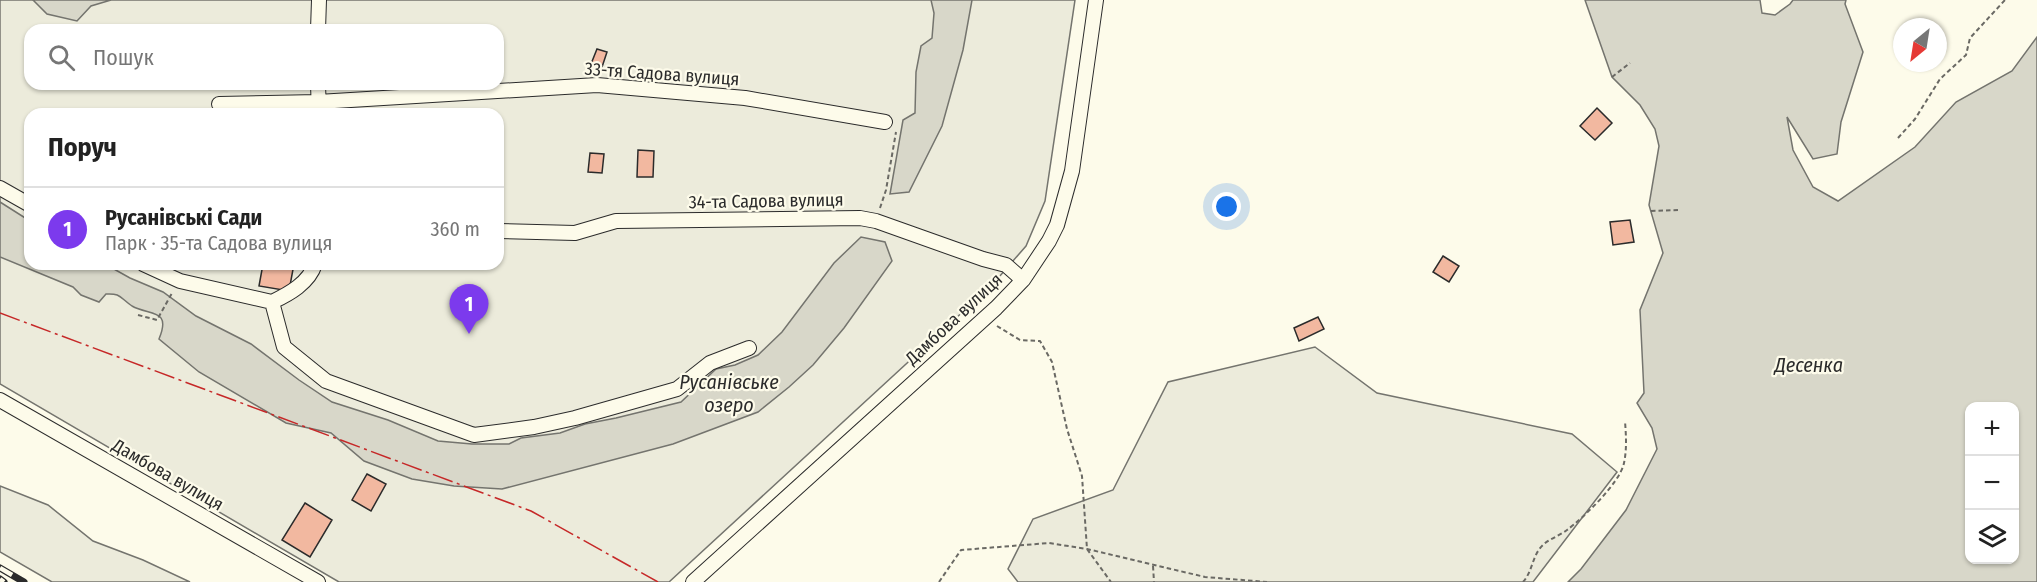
<!DOCTYPE html>
<html lang="uk">
<meta charset="utf-8">
<style>
body{margin:0;font-family:"Fira Sans Condensed",sans-serif;background:#f6f6f6;color:#222}
.controls{position:absolute;right:18px;bottom:18px;display:grid;overflow:hidden;border-radius:12px;box-shadow:0 2px 4px #0004}
.controls button{width:54px;height:54px;display:grid;place-items:center;padding:0;border:0;border-bottom:2px solid #e0e0e0;background:#fff;color:#222;font:30px sans-serif}
.compass{position:absolute;left:1893px;top:18px;width:54px;height:54px;border-radius:50%;background:#fff;box-shadow:0 2px 4px #0004;rotate:210deg}
.you{position:absolute;left:1227px;top:207px;width:21px;height:21px;margin:-15px;border:4px solid #fff;border-radius:50%;background:#1a73e8;box-shadow:0 0 0 9px #1a73e833}
.badge{display:grid;place-items:center;width:39px;height:39px;border-radius:50%;background:#7c3aed;color:#fff;font-size:20px;font-weight:700}
.pin{position:absolute;translate:-50% -50px;filter:drop-shadow(0 2px 3px #0008)}
.pin::after{content:'';position:absolute;top:32px;width:21px;height:18px;background:inherit;clip-path:polygon(0 0,100% 0,50% 100%)}
.list{margin:0;padding:0;list-style:none}
h2{display:flex;justify-content:space-between;align-items:center;height:78px;margin:0;padding:0 24px;font-size:26px}
h2 small{font-size:20px;font-weight:400;color:#767676}
.list li{display:grid;grid-template-columns:39px 1fr auto;gap:18px;align-items:center;box-sizing:border-box;height:84px;padding:0 24px;border-top:2px solid #e0e0e0}
.list b{display:block;font-size:22px;white-space:nowrap}
.list p{margin:0;font-size:20px;white-space:nowrap;color:#767676}
.list em{font-size:20px;font-style:normal;color:#767676}
.icon{flex:none;width:33px;height:33px;fill:none;stroke:currentColor;stroke-width:2;stroke-linecap:round;stroke-linejoin:round}
.map{position:relative;flex:none;width:2037px;height:582px;overflow:hidden}
.search{position:absolute;background:#fff;box-shadow:0 2px 4px #0004;left:24px;top:24px;width:480px;height:66px;display:flex;align-items:center;gap:15px;box-sizing:border-box;padding:0 21px;border-radius:18px;color:#767676;font-size:22px}
.panel{position:absolute;background:#fff;box-shadow:0 2px 4px #0004;left:24px;top:108px;width:480px;height:162px;border-radius:18px}
.map>svg:first-child{display:block}
.green{fill:#ecebdb;stroke:#74746e;stroke-width:1.5;fill-rule:evenodd}
.water{fill:#d8d7c9;stroke:#74746e;stroke-width:1.5;fill-rule:evenodd}
.building{fill:#f2b8a0;stroke:#2b2b2b;stroke-width:1.5}
.lines{fill:none;stroke-linecap:round;stroke-linejoin:round}
.minor-casing{stroke:#2b2b2b;stroke-width:16}
.path{stroke:#6a6964;stroke-width:2;stroke-dasharray:4.5 3;stroke-linecap:butt}
.minor{stroke:#fdfbea;stroke-width:14}
.rail-casing{stroke:#2b2b2b;stroke-width:7}
.rail{stroke:#fdfbea;stroke-width:4.5;stroke-dasharray:14;stroke-linecap:butt}
.power{stroke:#c62828;stroke-width:1.5;stroke-dasharray:21 4.5 3 4.5;stroke-linecap:butt}
.labels{text-anchor:middle;dominant-baseline:central;stroke-width:4.5;stroke-linejoin:round;paint-order:stroke}
.street-label{font-size:18px;fill:#2b2b2b;stroke:#fdfbea}
.water-label{font-size:20px;font-style:italic;fill:#2b2b2b;stroke:#fdfbea}
</style>
<div class="map">
<svg width="2037" height="582" viewBox="0 0 2037 582">
<rect width="100%" height="100%" fill="#fdfbea"/>
<!-- green -->
<path class="green" d="M0 0H1075L1045 201 1026 246 993 284 669 582H339L0 384ZM30 30H498V84H30ZM30 114H498V264H30Z
M1315 347 1377 393 1572 434 1617 472 1533 582H1018L1008 569 1033 519 1113 490 1168 382Z
M0 486 48 505 93 541 143 560 190 582H52L0 552Z"/>
<!-- water -->
<path class="water" d="M33 0H111L91 6 77 21 47 14Z
M931 0H972L963 50 942 126 909 192 890 194 903 120 915 113 916 72 921 46 932 38 934 13Z
M1585 0H1760L1762 13 1775 15 1790 4 1793 0H1846L1845 4 1863 52 1841 122 1837 154 1813 159 1787 117 1793 150 1813 187 1838 201 1915 147 1956 102 2012 71 2037 37V582H1568L1581 569 1626 510 1657 449 1652 428 1637 403 1644 393 1640 310 1663 253 1649 205 1659 146 1655 129 1640 105 1612 77ZM2014 406V560H1970V406Z
M0 202 30 221V264H105L130 278 163 292 196 316 251 344 299 380 332 402 388 420 438 441 472 444H509L521 438 560 433 585 424 616 418 681 402 716 369 735 365 758 355 782 332 834 263 861 237 885 242 892 261 844 328 813 365 789 387 758 412 673 444 502 489 454 486 412 479 364 461 331 433 286 423 199 372 159 339C172 308 149 316 132 306 120 298 121 293 106 294L99 302 81 295 73 287 0 257Z"/>
<!-- building -->
<path class="building" d="M597 49 607 52 602 67 591 64Z
M1597 108 1612 123 1595 140 1580 126Z
M638 150 654 151 653 177H637Z
M590 153 604 154 602 173 588 172Z
M1630 220 1634 242 1613 245 1610 222Z
M1443 256 1459 266 1449 282 1433 272Z
M263 264H294L289 291 259 286Z
M1318 317 1324 329 1299 341 1294 328Z
M367 474 386 484 371 511 352 500Z
M305 503 332 520 310 557 282 540Z"/>
<g class="lines">
<!-- minor casing -->
<g class="minor-casing">
<path id="minor" d="M318 30 319 0
M318 84 319 114
M219 104 318 102 597 85 745 98 885 122
M0 188 30 205
M498 231 575 233 616 221 860 218 876 221 983 259 1006 265 1023 280
M143 264 180 281 272 302C289 294 309 283 315 264
M272 302 284 347 326 381 474 435 534 427 575 418 677 389 710 363 749 348
M0 400 318 582
M693 582 996 308 1023 280 1049 241 1057 225 1072 171 1096 0"/>
</g>
<!-- path -->
<path class="path" d="M1612 77 1630 63
M1898 138 1915 119 1940 79 1966 55 1970 38 2005 0
M880 208 886 190 896 132
M1651 211 1681 210
M138 315 157 320 172 293
M997 326 1020 340 1040 341 1052 362 1067 429 1082 476 1087 549 1111 582
M1153 566 1154 582
M939 582 961 550 1049 543 1087 549 1205 577 1267 582
M1523 582C1533 571 1532 555 1543 545 1549 539 1559 536 1567 530 1583 518 1620 483 1624 463 1627 449 1626 435 1625 421"/>
<!-- minor -->
<use href="#minor" class="minor"/>
<!-- rail casing -->
<g class="rail-casing">
<path id="rail" d="M0 568 24 582
M0 579 4 582"/>
</g>
<!-- rail -->
<use href="#rail" class="rail"/>
<!-- power -->
<path class="power" d="M0 313 531 511 658 582"/>
</g>
<g class="labels">
<!-- street labels -->
<g class="street-label">
<text transform="translate(662 74) rotate(4)">33-тя Садова вулиця</text>
<text transform="translate(766 201) rotate(-1)">34-та Садова вулиця</text>
<text transform="translate(954 319) rotate(-43)">Дамбова вулиця</text>
<text transform="translate(168 475) rotate(30)">Дамбова вулиця</text>
</g>
<!-- water labels -->
<g class="water-label">
<text x="1809" y="365">Десенка</text>
<text x="729" y="382">Русанівське<tspan x="729" dy="23">озеро</tspan></text>
</g>
</g>
</svg>
<div class="controls">
<button>+</button>
<button>−</button>
<button><svg class="icon" aria-label="layers" viewBox="0 0 24 24"><path d="M12 4l9 5-9 5-9-5zM3 14l9 5 9-5"/></svg></button>
</div>
<svg class="compass" viewBox="-18 -18 36 36"><path d="M0-13l5 13h-10z" fill="#e53935"/><path d="M0 13l5-13h-10z" fill="#767676"/></svg>
<div class="you"></div>
<div class="pin badge" style="left:469px;top:334px">1</div>
<div class="search"><svg class="icon" aria-label="search" viewBox="0 0 24 24"><circle cx="10" cy="10" r="6"/><path d="M15 15l6 6"/></svg>Пошук</div>
<section class="panel">
<h2>Поруч<small></small></h2>
<ul class="list">
<li><span class="badge">1</span><div><b>Русанівські Сади</b><p>Парк · 35-та Садова вулиця</p></div><em>360 m</em></li>
</ul>
</section>
</div>
